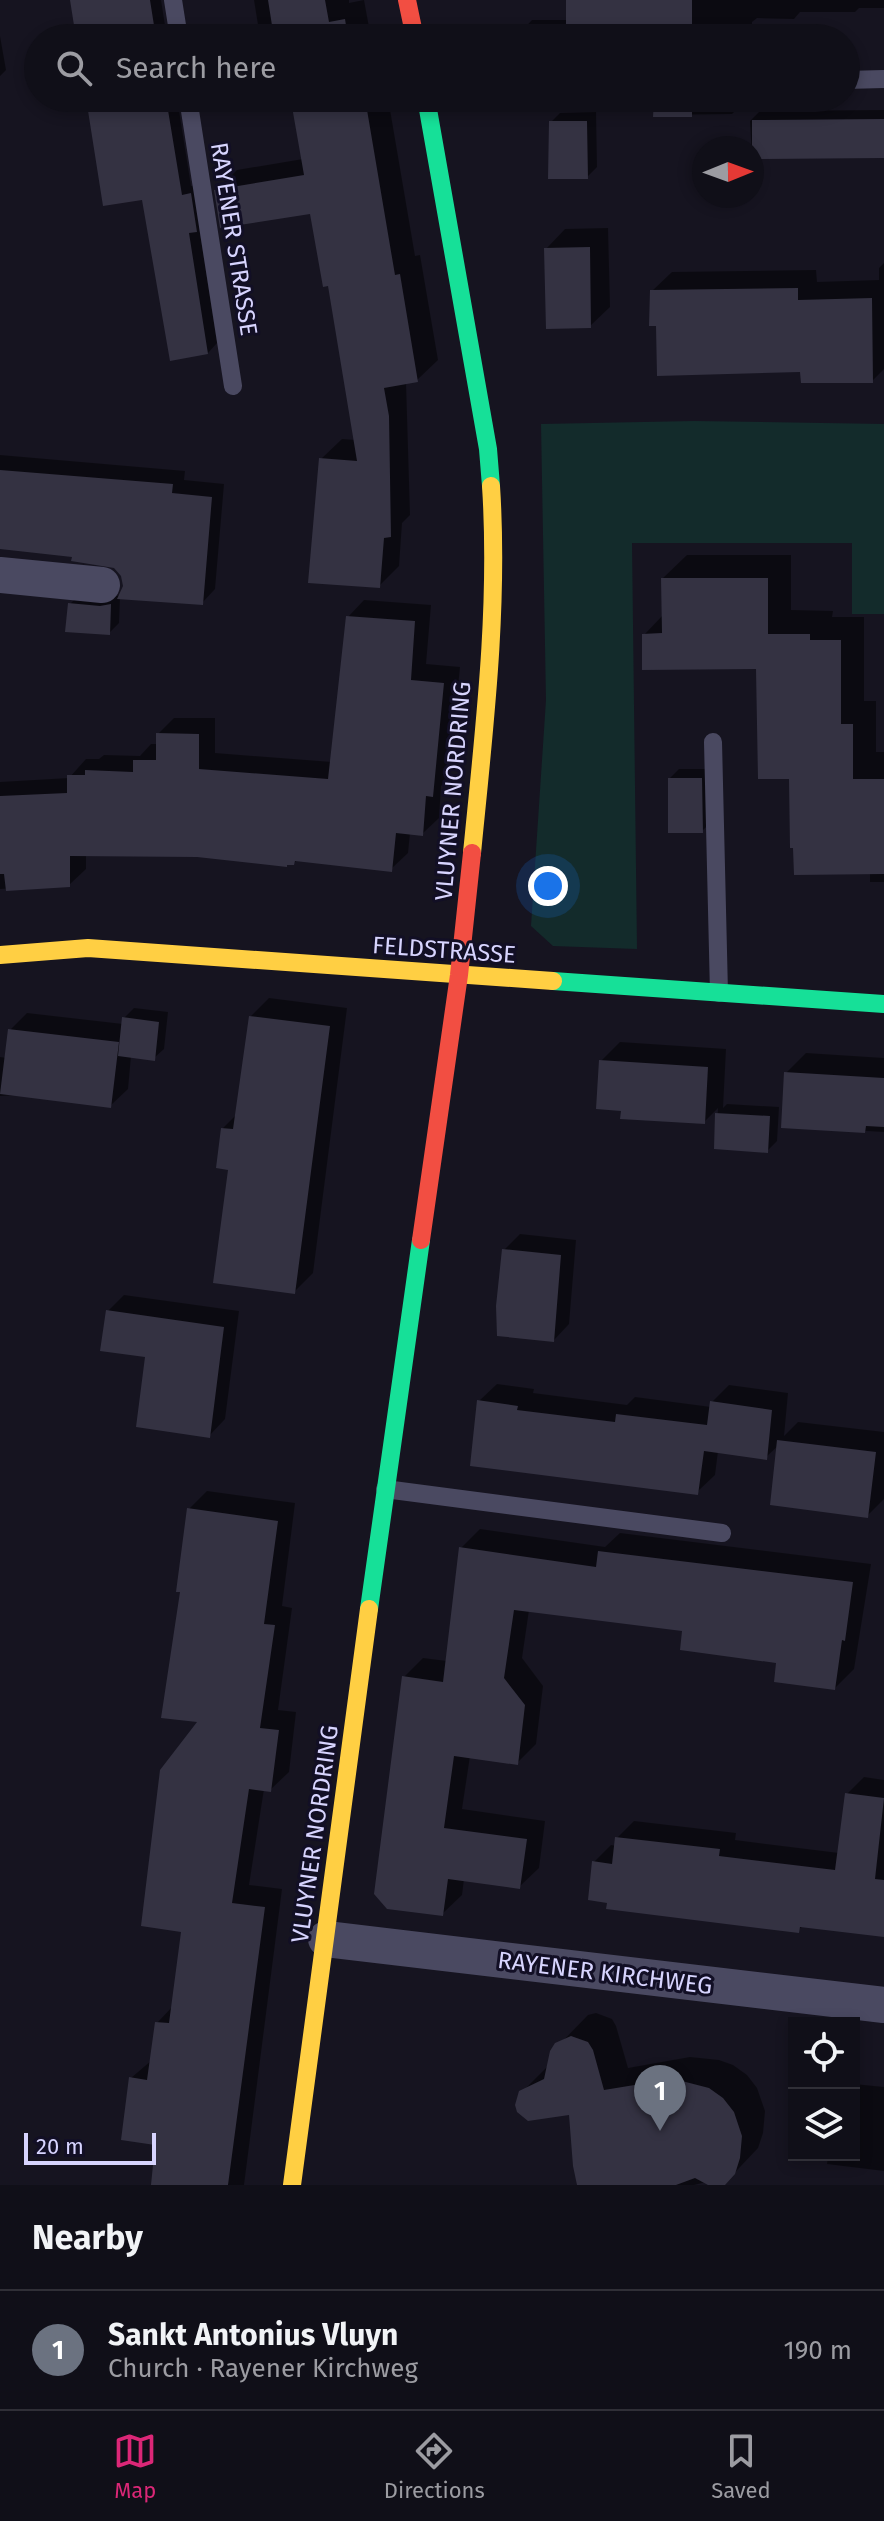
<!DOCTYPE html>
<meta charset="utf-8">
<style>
body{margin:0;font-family:"Fira Sans",sans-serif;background:#191821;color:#f1f3f6}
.controls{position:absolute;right:24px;bottom:24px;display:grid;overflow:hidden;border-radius:0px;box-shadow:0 4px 12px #0003}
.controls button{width:72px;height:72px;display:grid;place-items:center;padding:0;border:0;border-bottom:2px solid #302f37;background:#100f18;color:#f1f3f6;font:40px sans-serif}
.compass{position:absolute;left:692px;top:136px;width:72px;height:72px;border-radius:50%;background:#100f18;box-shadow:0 4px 12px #0003;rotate:89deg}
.scale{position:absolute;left:24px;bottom:20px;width:132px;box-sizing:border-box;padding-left:8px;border:4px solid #d7d4fe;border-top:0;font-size:22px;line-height:28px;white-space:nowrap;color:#d7d4fe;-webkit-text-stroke:6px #120f25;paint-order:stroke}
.you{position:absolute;left:548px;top:886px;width:28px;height:28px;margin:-20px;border:6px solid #fff;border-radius:50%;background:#1a73e8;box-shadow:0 0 0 12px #1a73e833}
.badge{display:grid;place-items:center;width:52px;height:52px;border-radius:50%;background:#db2777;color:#fff;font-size:26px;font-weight:700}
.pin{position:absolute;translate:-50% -66px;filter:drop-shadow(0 2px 4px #0008)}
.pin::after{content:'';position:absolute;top:42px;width:28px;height:24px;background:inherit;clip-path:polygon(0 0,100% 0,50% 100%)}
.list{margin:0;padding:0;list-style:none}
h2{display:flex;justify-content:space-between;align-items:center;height:104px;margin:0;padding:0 32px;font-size:34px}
h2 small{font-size:26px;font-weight:400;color:#9c9ca2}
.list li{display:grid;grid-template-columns:52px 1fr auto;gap:24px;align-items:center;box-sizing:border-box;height:120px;padding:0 32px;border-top:2px solid #302f37}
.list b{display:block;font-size:30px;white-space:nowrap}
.list p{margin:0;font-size:26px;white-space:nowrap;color:#9c9ca2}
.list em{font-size:26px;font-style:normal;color:#9c9ca2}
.icon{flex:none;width:44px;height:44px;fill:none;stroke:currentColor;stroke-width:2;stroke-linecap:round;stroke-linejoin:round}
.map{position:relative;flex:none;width:884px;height:2185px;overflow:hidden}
.search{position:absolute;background:#100f18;box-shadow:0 4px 12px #0003;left:24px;right:24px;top:24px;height:88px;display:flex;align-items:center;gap:20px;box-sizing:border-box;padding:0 28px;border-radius:44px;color:#9c9ca2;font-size:30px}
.sheet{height:224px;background:#100f18}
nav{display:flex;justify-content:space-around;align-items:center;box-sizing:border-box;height:112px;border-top:2px solid #302f37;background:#100f18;font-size:22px;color:#9c9ca2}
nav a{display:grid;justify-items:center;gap:4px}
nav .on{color:#db2777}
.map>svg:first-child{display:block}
.green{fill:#132b2b}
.shadow{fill:#0007}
.building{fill:#343242}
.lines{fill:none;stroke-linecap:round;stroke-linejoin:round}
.lane{stroke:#4a4961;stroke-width:18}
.street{stroke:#4a4961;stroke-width:36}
.fast{stroke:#16e098;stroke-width:18}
.slow{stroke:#ffcf43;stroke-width:18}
.jam{stroke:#f24e42;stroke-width:18}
.labels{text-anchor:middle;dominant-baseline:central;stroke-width:6;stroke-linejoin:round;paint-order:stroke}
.street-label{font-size:24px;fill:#d7d4fe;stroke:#120f25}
</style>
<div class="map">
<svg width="884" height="2185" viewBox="0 0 884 2185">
<rect width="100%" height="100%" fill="#161420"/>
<!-- green -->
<path class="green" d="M694 421 884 424V614H852V543H632L637 949 553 946 531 926 546 700 541 424Z"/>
<!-- shadow -->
<path class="shadow" d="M72 0H161L167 38H78Z
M254 0H349V3L364 0 371 38H276L275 29 259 31Z
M568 0H884V8H859L855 12H800L794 19 757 18 752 22V38H515L532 20H568Z
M0 36 6 70 0 76Z
M80 98H177L191 186 200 185 206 220 199 227 217 343 208 353 144 198 89 104 81 106Z
M287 98H388L415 256 420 255 438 360 417 380 406 382 410 515 402 523 399 566 379 586 321 459 342 439 356 440 330 284 312 212 217 190 237 170 303 159 293 99Z
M656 98H748L732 114 655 115Z
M884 110V156L752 157 750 121 760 111Z
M596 112 597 167 587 177 551 122 560 113Z
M608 228 610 307 590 326 546 249 565 229Z
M884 263V369L872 381 802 369 658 324 652 291 672 272 816 270 817 282 879 280V268Z
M0 455 185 471 184 480 224 484 215 589 202 603 120 597 119 623 109 633 70 604 80 594 111 597 121 595 125 588 123 576 116 567 74 556 0 547Z
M687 555H791V610L833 611 832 617H864V701H876V752H884V882H870V872L791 777 758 667 644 635 663 615V578Z
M364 600 431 605 426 664 460 667 449 778 441 786 439 818 422 834 410 833 408 853 391 869 297 860 294 863H288L197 855 86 854V869L69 885 0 889V782L69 778 86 759H99L104 755 140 756 151 744H158V734L174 718H215V753L332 762 348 617Z
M679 769H711L712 821 702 831 670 778Z
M269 998 347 1008 313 1273 294 1292 230 1168 222 1129 237 1114 250 1017Z
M134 1008 168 1012 164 1049 154 1058 131 1056 128 1089 110 1106 18 1095 0 1096V1057L7 1058 10 1030 27 1013 123 1024 124 1018Z
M620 1042 726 1049 723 1108 727 1104 779 1107 777 1141 767 1151 716 1147 718 1108 704 1122 601 1061Z
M806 1053 884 1058V1132L783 1126 786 1073Z
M520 1234 576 1240 569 1324 554 1340 504 1250Z
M124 1295 239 1311 225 1419 209 1436 147 1355 108 1311Z
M497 1384 534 1389 533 1393 627 1405 635 1397 711 1407 712 1402 729 1385 788 1393 784 1436 798 1422 884 1432V1499L867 1516 779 1445 766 1457 718 1451 715 1475 697 1492 479 1401Z
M207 1491 295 1503 282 1606 292 1608 278 1710 296 1712 289 1772 270 1790 264 1789 249 1885 282 1889 244 2185H153L157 2143 131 2078 152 2060 157 2023 173 2006 183 1930 200 1721 182 1591 189 1509Z
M480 1529 605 1547 620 1533 871 1564 854 1669 835 1688 778 1661 684 1629 529 1610 522 1658 543 1686 536 1744 517 1763 470 1756 462 1809 545 1821 539 1868 519 1887 464 1879 462 1895 442 1914 404 1677 423 1658 447 1661 461 1548Z
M864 1777 884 1780V1935L804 1925 798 1930 609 1901 594 1862 611 1845 616 1846 617 1838 634 1821 736 1833 735 1840 839 1853 847 1794Z
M596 2013 612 2019 616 2026 628 2068 690 2057 719 2060 733 2065 747 2075 757 2088 765 2111 763 2133 758 2148 723 2185H712L706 2182 694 2185H582L571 2113 526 2088 549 2065 552 2052 588 2015Z
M854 2084 884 2087V2171L827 2164 828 2155H854Z"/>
<!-- building -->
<path class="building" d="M70 0H150L156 38H76Z
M268 0H325L329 22 345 19 348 38H274Z
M566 0H692V38H566Z
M86 98H166L182 195 191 193 197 232 189 233 208 354 170 361 142 200 103 206Z
M285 98H365L395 275 400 274 418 382 384 388 389 416 391 537 384 538 380 588 308 583 319 458 357 461 328 286 323 287 310 214 220 228 214 190 304 175 291 101 285 103Z
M654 98H692V117H653Z
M884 119V158L752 159V120Z
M549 121H587L588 179H548Z
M590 247 591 328 546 329 544 248Z
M798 288V300L872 298 873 383H801L800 372 657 376 656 326H649L650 290Z
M0 470 173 484 172 493 212 497 203 605 117 599 123 586 121 576 114 568 71 561 72 557 0 549Z
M661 578H768V634H810V640H841V724H853V779H884V874L794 875 793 848H790L789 779H758L756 669 642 670V634L662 633Z
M68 603 100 606 111 604 110 635 65 632Z
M346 616 415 621 411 680 444 683 433 797 426 796 423 836 396 833 392 872 295 861 294 865H287V867L197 857 70 856V887L6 891 4 874H0V796L67 793V775H85V770L133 772V760H156V733L199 734V769L328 779Z
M668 778H702L703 833H668Z
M249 1016 330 1026 295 1294 213 1283 228 1170 216 1168 221 1128 233 1129Z
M122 1017 159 1022 155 1061 118 1056Z
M8 1029 119 1042 111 1108 0 1094Z
M599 1060 708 1067 705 1124 620 1119 621 1111 596 1109Z
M784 1072 884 1078V1127L866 1126 865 1133 781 1128Z
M715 1113 770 1116 768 1153 714 1149Z
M502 1249 561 1255 554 1342 497 1336 496 1306Z
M106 1310 224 1327 210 1438 136 1427 145 1357 100 1351Z
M477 1400 518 1406 517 1410 615 1422 616 1414 707 1425 710 1401 772 1410 767 1460 704 1451 698 1495 470 1466Z
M777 1440 876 1452 868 1518 770 1505Z
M187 1508 278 1521 264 1624 275 1625 260 1728 279 1730 276 1753 271 1792 249 1789 232 1903 265 1907 228 2185H151L155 2145 121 2140 129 2077 147 2080 155 2022 169 2023 181 1932 141 1926 160 1770 197 1722 161 1718 180 1592H176Z
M459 1547 596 1567 598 1551 853 1582 845 1641 842 1640 835 1690 774 1682 776 1663 680 1650 682 1631 514 1610 504 1678 525 1705 518 1765 454 1756 444 1828 527 1839 520 1889 448 1879 443 1916 387 1909 374 1894 402 1676 443 1682Z
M845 1793 884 1798 875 1879 884 1880V1937L800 1927 799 1933 606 1909 607 1903 588 1900 592 1861 612 1864 615 1837 720 1849 719 1856 835 1870Z
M571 2036 588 2042 593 2050 604 2090 665 2080H678L709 2088 723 2098 734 2112 742 2136 740 2158 735 2174 725 2185H708L695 2178 676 2185H577L573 2166 569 2115 528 2121 517 2112 515 2105 519 2091 544 2079 550 2051 555 2043Z"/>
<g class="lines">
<!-- lane -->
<path class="lane" d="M173 0 179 38
M846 80 884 79
M188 98 233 386
M713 742 719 993
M385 1489 722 1533"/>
<!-- street -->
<path class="street" d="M0 575 102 585
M326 1939 884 2005"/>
<!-- fast -->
<path class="fast" d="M426 98 488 449 491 486
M553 981 884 1004
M369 1609 421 1240"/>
<!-- slow -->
<path class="slow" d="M472 853C484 731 499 608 491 486
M0 955 88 948 553 981
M292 2185 369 1609"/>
<!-- jam -->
<path class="jam" d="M407 0 415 38
M421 1240 459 975 472 853"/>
</g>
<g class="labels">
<!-- street labels -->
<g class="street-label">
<text transform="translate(234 239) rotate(81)">RAYENER STRASSE</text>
<text transform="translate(453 791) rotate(-85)">VLUYNER NORDRING</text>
<text transform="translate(444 950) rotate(4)">FELDSTRASSE</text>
<text transform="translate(315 1834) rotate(-82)">VLUYNER NORDRING</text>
<text transform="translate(605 1973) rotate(7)">RAYENER KIRCHWEG</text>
</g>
</g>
</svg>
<div class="controls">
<button><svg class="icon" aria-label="locate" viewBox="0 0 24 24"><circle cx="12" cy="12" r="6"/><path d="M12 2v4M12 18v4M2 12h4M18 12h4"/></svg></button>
<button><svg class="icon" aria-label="layers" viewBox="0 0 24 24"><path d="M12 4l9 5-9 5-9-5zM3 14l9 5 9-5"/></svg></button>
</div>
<svg class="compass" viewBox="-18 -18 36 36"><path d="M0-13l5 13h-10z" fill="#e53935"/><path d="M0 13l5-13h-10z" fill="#9c9ca2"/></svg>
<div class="scale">20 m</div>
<div class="you"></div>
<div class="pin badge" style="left:660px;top:2131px;background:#6b7280">1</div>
<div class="search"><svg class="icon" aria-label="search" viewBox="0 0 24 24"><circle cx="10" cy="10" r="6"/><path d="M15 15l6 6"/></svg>Search here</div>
</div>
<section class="sheet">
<h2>Nearby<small></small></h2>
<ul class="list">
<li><span class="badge" style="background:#6b7280">1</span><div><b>Sankt Antonius Vluyn</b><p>Church · Rayener Kirchweg</p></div><em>190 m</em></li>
</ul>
</section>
<nav>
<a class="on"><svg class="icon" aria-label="map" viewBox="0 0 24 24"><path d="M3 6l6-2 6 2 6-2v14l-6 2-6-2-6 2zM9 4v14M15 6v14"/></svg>Map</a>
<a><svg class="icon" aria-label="directions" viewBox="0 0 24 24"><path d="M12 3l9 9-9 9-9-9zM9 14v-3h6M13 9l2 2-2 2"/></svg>Directions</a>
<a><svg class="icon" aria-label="saved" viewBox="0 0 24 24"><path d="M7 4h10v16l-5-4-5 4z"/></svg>Saved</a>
</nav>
